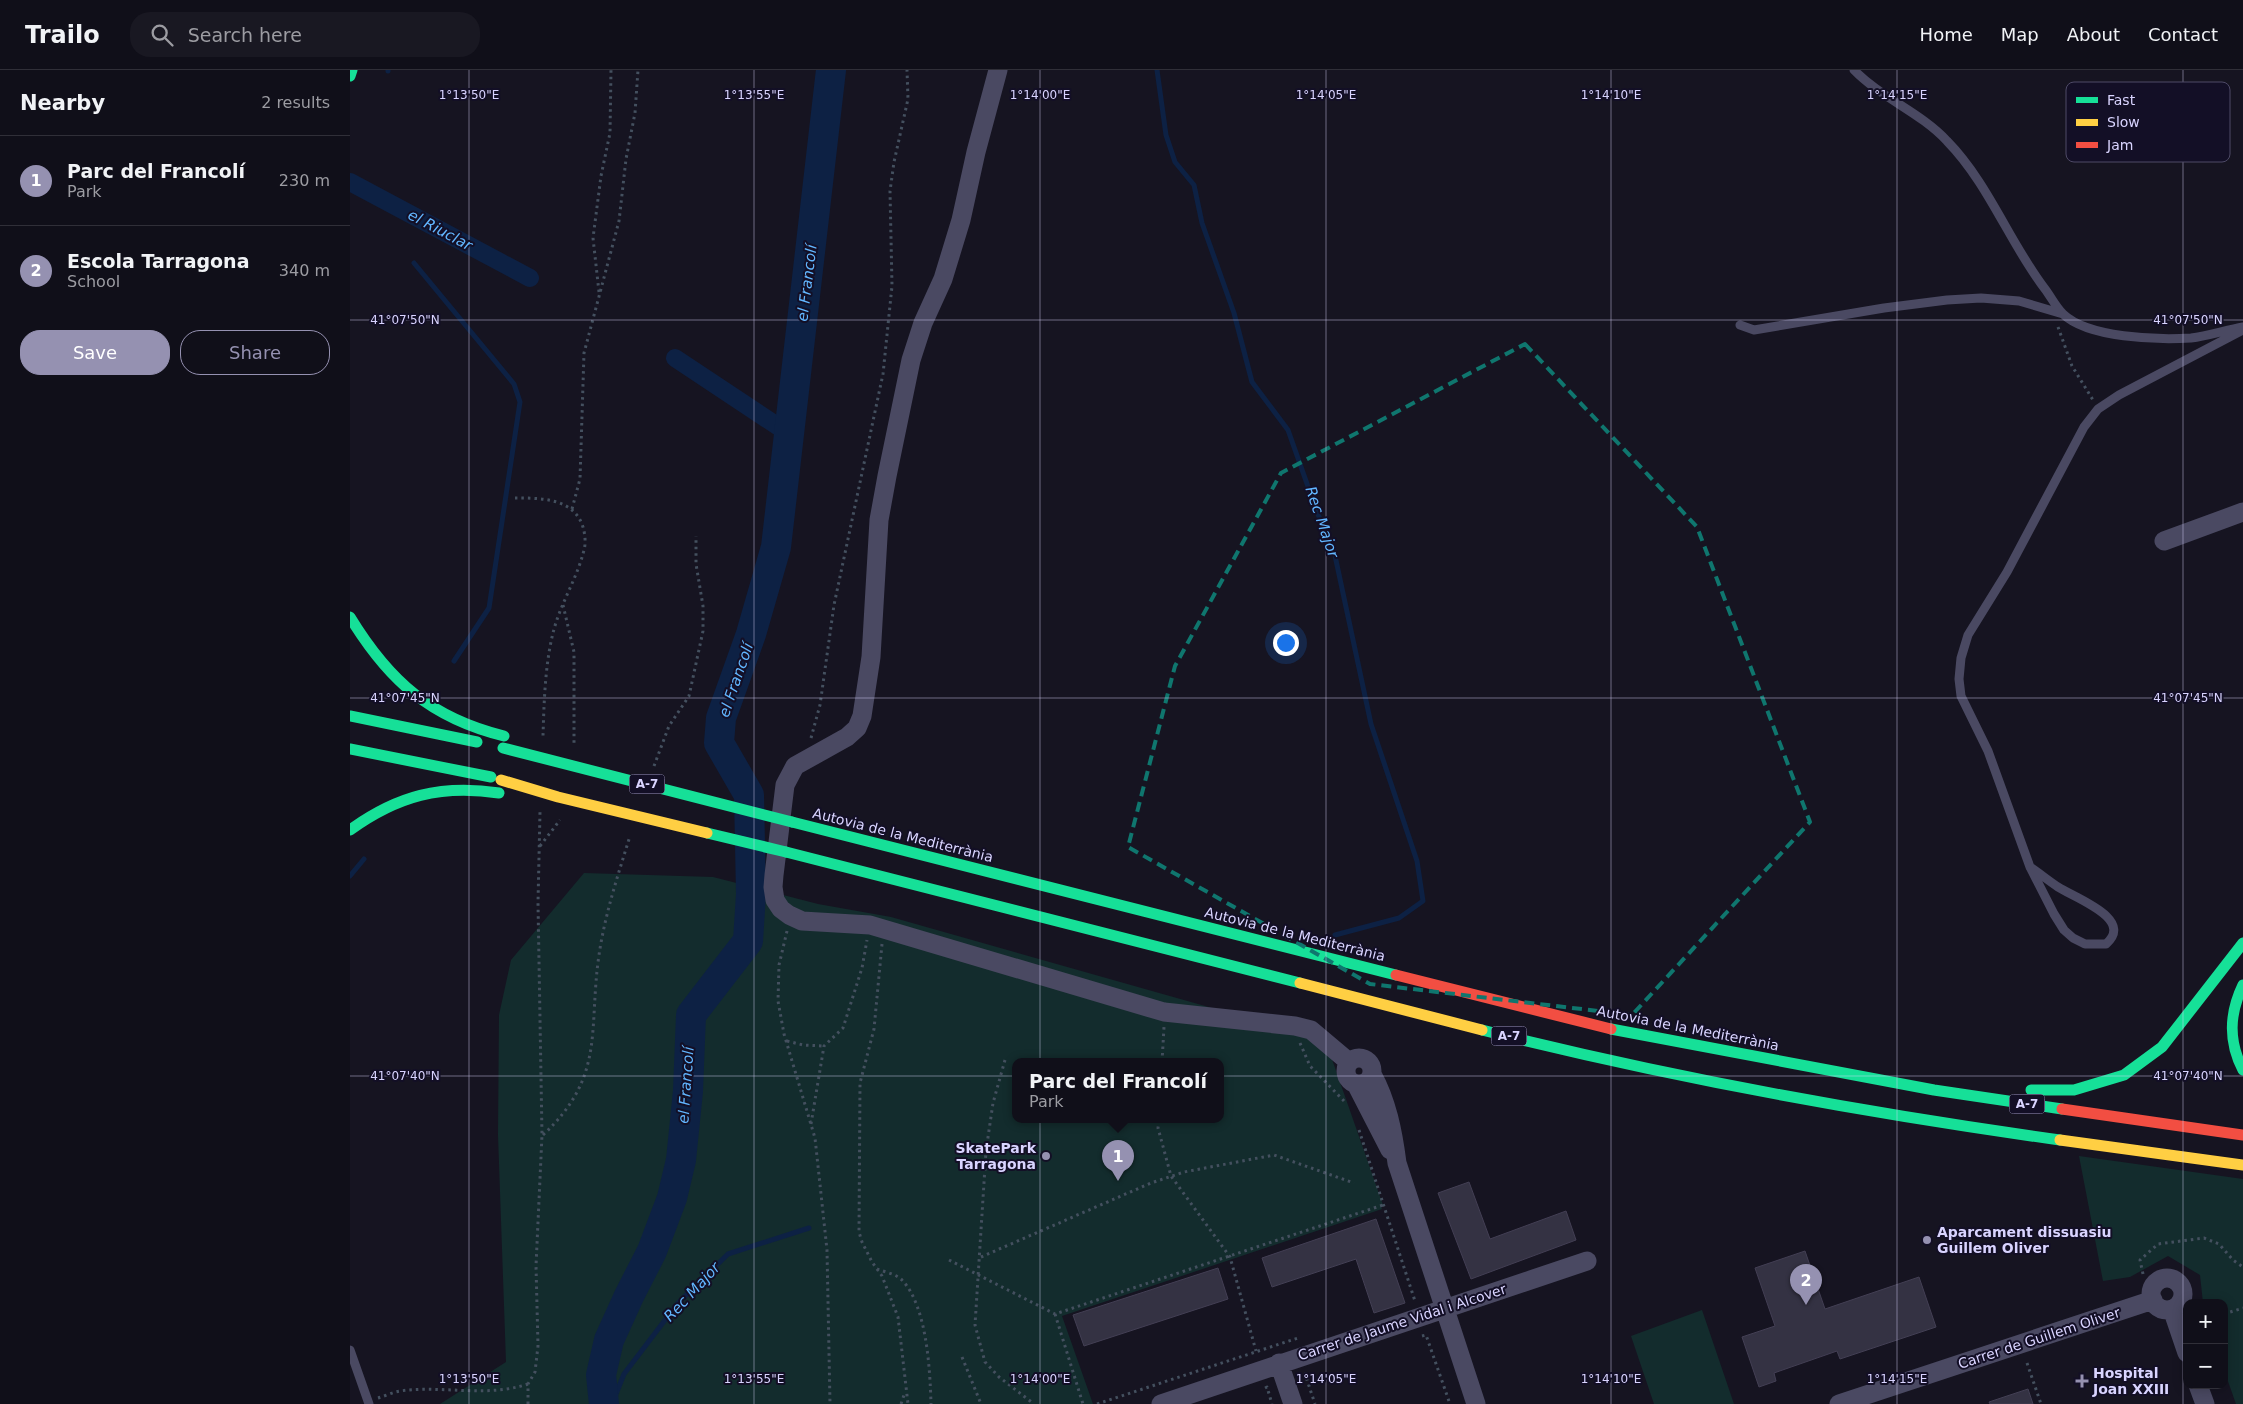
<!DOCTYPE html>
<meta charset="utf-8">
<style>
body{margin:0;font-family:"DejaVu Sans",sans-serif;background:#191822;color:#f1f3f6}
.controls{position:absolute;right:15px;bottom:15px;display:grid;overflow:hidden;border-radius:10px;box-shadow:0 2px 12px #0003}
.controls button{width:45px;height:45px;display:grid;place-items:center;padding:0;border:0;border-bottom:1px solid #302f38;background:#100f19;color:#f1f3f6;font:25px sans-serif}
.you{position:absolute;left:935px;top:572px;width:18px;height:18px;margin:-12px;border:4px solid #fff;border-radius:50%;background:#1a73e8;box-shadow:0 0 0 8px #1a73e833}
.badge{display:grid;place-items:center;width:32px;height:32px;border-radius:50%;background:#9591b1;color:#fff;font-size:16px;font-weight:700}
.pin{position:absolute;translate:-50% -41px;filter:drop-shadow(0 1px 2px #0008)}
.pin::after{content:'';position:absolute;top:26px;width:18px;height:15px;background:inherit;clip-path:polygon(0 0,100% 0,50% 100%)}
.popup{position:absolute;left:662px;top:988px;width:212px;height:65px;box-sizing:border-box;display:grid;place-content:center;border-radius:10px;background:#100f19;filter:drop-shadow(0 1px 4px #0005);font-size:16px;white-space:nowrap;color:#9c9ca2}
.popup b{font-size:19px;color:#f1f3f6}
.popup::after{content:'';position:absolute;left:50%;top:100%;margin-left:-10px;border:10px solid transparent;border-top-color:#100f19}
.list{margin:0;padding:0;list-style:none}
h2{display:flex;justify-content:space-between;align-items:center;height:65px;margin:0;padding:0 20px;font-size:21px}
h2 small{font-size:16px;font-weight:400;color:#9c9ca2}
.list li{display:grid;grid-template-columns:32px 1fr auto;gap:15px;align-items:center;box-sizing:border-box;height:90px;padding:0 20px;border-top:1px solid #302f38}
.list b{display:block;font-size:19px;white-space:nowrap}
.list p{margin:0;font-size:16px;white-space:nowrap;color:#9c9ca2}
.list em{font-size:16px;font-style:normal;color:#9c9ca2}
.actions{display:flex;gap:10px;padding:15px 20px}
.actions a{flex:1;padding:11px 0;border:1px solid #9591b1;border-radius:20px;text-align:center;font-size:18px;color:#9591b1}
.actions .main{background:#9591b1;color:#fff}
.icon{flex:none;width:28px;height:28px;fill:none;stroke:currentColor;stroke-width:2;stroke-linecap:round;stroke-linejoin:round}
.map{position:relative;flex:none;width:1893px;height:1334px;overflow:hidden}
header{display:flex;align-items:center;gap:30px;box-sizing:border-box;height:70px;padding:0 25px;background:#100f19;border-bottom:1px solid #302f38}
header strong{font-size:24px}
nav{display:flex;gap:28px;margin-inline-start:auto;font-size:18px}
.search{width:350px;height:45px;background:#191822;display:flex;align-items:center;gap:12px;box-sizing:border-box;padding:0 18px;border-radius:20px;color:#9c9ca2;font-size:19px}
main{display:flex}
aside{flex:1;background:#100f19}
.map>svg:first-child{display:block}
.green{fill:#132c2d;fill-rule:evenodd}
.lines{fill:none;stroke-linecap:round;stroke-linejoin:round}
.stream{stroke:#0d2144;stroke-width:5}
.canal{stroke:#0d2144;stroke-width:18}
.river{stroke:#0d2144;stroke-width:30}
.building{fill:#343243;stroke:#433f54}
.path{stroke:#44505f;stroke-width:3;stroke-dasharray:2.5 4;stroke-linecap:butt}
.lane{stroke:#4a4962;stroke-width:9}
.street{stroke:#4a4962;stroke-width:19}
.fast{stroke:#16e098;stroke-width:11}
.slow{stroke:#ffcf43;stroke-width:11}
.jam{stroke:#f24e42;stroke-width:11}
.fast-bridge{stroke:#16e098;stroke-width:11}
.slow-bridge{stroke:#ffcf43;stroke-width:11}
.marked{fill:none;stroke:#0f766e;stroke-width:4;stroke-dasharray:10 6;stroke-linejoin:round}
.ticks{fill:none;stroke:#d9d4ff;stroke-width:1;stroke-opacity:0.45}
.poi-dot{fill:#9591b1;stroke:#130f26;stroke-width:2}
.labels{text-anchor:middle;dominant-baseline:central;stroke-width:4;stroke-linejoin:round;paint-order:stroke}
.shield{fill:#130f26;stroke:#9e99be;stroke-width:1}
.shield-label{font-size:12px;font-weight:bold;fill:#d9d4ff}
.street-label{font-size:14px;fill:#d9d4ff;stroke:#130f26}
.poi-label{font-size:14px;font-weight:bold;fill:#d9d4ff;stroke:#130f26;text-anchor:start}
.water-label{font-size:15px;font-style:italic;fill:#62b6ff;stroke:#130f26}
.key{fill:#130f26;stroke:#4e4a67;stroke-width:1}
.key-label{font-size:14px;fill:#d9d4ff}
.ticks-label{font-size:12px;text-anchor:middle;fill:#d9d4ff;stroke:#130f26;stroke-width:4;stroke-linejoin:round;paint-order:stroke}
</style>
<header>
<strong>Trailo</strong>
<div class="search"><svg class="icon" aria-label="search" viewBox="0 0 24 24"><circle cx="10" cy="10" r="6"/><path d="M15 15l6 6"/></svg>Search here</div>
<nav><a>Home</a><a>Map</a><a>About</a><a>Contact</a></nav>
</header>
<main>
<aside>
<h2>Nearby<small>2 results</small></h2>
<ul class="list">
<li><span class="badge">1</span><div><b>Parc del Francolí</b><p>Park</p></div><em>230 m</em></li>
<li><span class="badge">2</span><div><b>Escola Tarragona</b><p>School</p></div><em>340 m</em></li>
</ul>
<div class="actions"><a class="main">Save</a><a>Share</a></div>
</aside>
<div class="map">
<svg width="1893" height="1334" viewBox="0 0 1893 1334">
<rect width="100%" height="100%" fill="#161421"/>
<!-- green -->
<path class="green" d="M234 803 363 807 468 834 541 847 961 966 977 975 1033 1135 1031 1136 1032 1139 712 1246 743 1334H90L156 1292 148 1065 149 945 161 890ZM666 992H870V1050H666Z
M1729 1086 1893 1109V1334H1886L1874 1300V1233H1853L1850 1205 1818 1186 1780 1207 1753 1211Z
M1352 1240 1384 1334H1304L1281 1266Z"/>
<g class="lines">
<!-- stream -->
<path class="stream" d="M807 0 816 65 825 92 844 115 852 153 884 243 902 312 938 360 967 442 984 481 1021 654 1067 791 1073 831 1049 848 985 865
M38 1V0
M64 193 164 314 170 332 139 538 104 591
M0 806 14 789
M262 1334 274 1304 328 1233 378 1184 459 1158"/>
<!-- canal -->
<path class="canal" d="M0 112 180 208
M325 288 441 365"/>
<!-- river -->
<path class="river" d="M254 1334 251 1305 259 1270 279 1226 302 1181 322 1128 331 1090 338 1021 341 945 398 871 401 824 399 725 369 673 371 648 401 564 426 477 481 0"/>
</g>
<!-- building -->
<path class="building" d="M1119 1112 1140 1169 1216 1141 1226 1170 1121 1209 1088 1123Z
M1026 1149 1055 1233 1024 1243 1006 1189 922 1217 912 1188Z
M1455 1181 1475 1239 1569 1207 1586 1257 1490 1289 1487 1281 1424 1303 1426 1311 1409 1317 1392 1267 1425 1256 1405 1198Z
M868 1198 878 1229 734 1276 723 1245Z
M1678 1319 1683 1334H1640L1639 1332Z"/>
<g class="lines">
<!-- path -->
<path class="path" d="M249 222 243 168 251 106 260 63 261 0
M1708 257 1722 296 1743 330
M165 428C191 428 224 428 233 457 235 464 236 473 234 480 227 509 210 534 203 563 195 595 194 633 193 666
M222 439 230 409 234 283 269 151 276 89 285 43 288 0
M213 535 224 582V675
M461 668 470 635 484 535 533 304 542 216 540 121 544 92 558 29 557 0
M304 696 319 656 339 626 353 561V536L346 494V466
M190 776 210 750
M437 861 429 895 428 931 434 964 465 1068 477 1180 480 1334
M532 874 524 959 510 1013 509 1162 512 1172 522 1192 532 1206 548 1247 558 1334
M437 971 453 975 474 976
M950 973 960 996 994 1031
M655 990 643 1033 636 1081 625 1255 635 1292 649 1307 684 1334
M812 992 814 957
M809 1050 808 1058 821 1106 880 1187 906 1281
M461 1054 474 976 493 958 512 898 517 870
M1009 1060 1065 1231 1064 1232
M193 1065C256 1006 238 960 249 885 255 844 268 805 280 766
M631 1187 801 1113 834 1102 924 1085 1004 1113
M599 1190 705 1244 1033 1135
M527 1199C535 1202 546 1204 552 1210 577 1236 580 1300 581 1334
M1793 1204 1790 1190 1808 1174 1854 1168 1869 1174 1883 1190 1893 1197
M705 1244 733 1334
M1874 1244 1893 1238
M1072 1266 1076 1265 1100 1334
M612 1287 631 1334
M1677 1293 1691 1334
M957 1304H955L965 1334
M915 1318 917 1317 922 1334
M28 1328C35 1326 43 1322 50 1321 93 1315 136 1328 178 1314
M178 1334V1314L185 1302 188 1276 186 1196 192 1065 188 833 190 742
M551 1334 555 1322
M747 1334 948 1268"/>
<!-- lane -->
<path class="lane" d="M1504 0C1531 28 1570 42 1597 71 1639 114 1659 172 1695 219 1701 227 1706 237 1713 244 1738 268 1807 270 1841 268 1858 266 1876 260 1893 257
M1390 255 1404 260 1534 238 1597 230 1631 228 1669 231 1713 244
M1680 797C1689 803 1699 811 1708 817 1725 828 1785 849 1756 874H1735L1723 868 1714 860 1704 844 1680 797 1638 681 1611 626 1609 609 1611 588 1618 565 1657 502 1734 357 1748 339 1769 325 1893 260
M0 1280 19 1334"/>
<!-- street -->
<path class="street" d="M648 0 626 82 611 150 593 209 573 253 561 290 537 406 529 450 521 587 512 646 507 658 497 667 445 696 435 715 424 805 423 817 425 830 431 839 439 845 452 851 520 855 814 942 945 956 961 960 999 992
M1814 471 1893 442
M996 1001a13 13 0 1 1 26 0a13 13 0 1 1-26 0Z
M1022 1004C1037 1031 1043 1062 1047 1093L1126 1334
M1006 1014 1040 1080
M1801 1224a16 16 0 1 1 32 0a16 16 0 1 1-32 0Z
M1822 1239 1837 1283
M929 1293 943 1334
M1848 1315 1855 1334
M811 1334 1237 1191
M1489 1334 1803 1230"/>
<!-- fast -->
<path class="fast" d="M0 6 2 0
M0 547C39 611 81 648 154 666
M0 646 127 672
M0 679 141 707
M442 752 1046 905
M0 760C47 726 91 714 149 723
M436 782 950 913
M1893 915C1879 944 1878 971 1893 1000
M1261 959 1584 1020 1712 1039
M1132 960C1322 1008 1516 1043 1710 1070
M1681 1020H1724L1774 1005 1812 977 1893 873"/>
<!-- slow -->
<path class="slow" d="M950 913 1132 960
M1710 1070 1893 1095"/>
<!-- jam -->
<path class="jam" d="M1046 905 1261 959
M1712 1039 1893 1065"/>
<!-- fast-bridge -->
<path class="fast-bridge" d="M153 678 442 752
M357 763 436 782"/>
<!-- slow-bridge -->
<path class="slow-bridge" d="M151 710 208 727 357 763"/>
</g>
<!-- marked area -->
<path class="marked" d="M1175 274 1347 457 1460 752 1282 945 1020 914 778 777 825 596 931 403Z"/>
<!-- ticks -->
<path class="ticks" d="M119 0V1334M404 0V1334M690 0V1334M976 0V1334M1261 0V1334M1547 0V1334M1833 0V1334M0 250H1893M0 628H1893M0 1006H1893"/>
<!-- markers -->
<g class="poi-dot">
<circle cx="696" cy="1086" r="5"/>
<circle cx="1577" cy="1170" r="5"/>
<path d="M1729.5 1303.5h5v5h5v5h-5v5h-5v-5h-5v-5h5z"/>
</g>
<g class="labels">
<!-- shield labels -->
<g class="shield">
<rect x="279.5" y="704.5" width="35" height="19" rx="4"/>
<rect x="1141.5" y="956.5" width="35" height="19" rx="4"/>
<rect x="1659.5" y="1024.5" width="35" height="19" rx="4"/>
</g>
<g class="shield-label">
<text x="297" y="714">A-7</text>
<text x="1159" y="966">A-7</text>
<text x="1677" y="1034">A-7</text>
</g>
<!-- street labels -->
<g class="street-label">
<text transform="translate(553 765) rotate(14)">Autovia de la Mediterrània</text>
<text transform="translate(945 864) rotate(14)">Autovia de la Mediterrània</text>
<text transform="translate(1338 958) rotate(11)">Autovia de la Mediterrània</text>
<text transform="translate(1052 1252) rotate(-18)">Carrer de Jaume Vidal i Alcover</text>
<text transform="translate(1689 1268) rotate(-18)">Carrer de Guillem Oliver</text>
</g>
<!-- poi labels -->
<g class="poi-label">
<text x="686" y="1078" text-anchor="end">SkatePark<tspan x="686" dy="16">Tarragona</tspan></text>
<text x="1587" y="1162">Aparcament dissuasiu<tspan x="1587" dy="16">Guillem Oliver</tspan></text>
<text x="1743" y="1303">Hospital<tspan x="1743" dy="16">Joan XXIII</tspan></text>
</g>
<!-- water labels -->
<g class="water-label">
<text transform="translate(90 160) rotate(28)">el Riuclar</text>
<text transform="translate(457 213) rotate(-83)">el Francolí</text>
<text transform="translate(972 452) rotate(71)">Rec Major</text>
<text transform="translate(386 610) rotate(-71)">el Francolí</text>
<text transform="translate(336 1015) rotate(-86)">el Francolí</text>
<text transform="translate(342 1222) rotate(-47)">Rec Major</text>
</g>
</g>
<!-- legend -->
<rect x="1716" y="12" width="164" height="80" rx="8" class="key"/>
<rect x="1726" y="27" width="22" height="6" fill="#16e098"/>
<rect x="1726" y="49" width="22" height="7" fill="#ffcf43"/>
<rect x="1726" y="72" width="22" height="6" fill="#f24e42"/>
<g class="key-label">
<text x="1757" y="35">Fast</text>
<text x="1757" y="57">Slow</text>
<text x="1757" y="80">Jam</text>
</g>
<g class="ticks-label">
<text x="119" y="29">1°13'50"E</text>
<text x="404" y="29">1°13'55"E</text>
<text x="690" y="29">1°14'00"E</text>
<text x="976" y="29">1°14'05"E</text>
<text x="1261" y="29">1°14'10"E</text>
<text x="1547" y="29">1°14'15"E</text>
<text x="55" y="254">41°07'50"N</text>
<text x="1838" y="254">41°07'50"N</text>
<text x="55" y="632">41°07'45"N</text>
<text x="1838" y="632">41°07'45"N</text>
<text x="55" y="1010">41°07'40"N</text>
<text x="1838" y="1010">41°07'40"N</text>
<text x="119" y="1313">1°13'50"E</text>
<text x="404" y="1313">1°13'55"E</text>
<text x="690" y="1313">1°14'00"E</text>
<text x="976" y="1313">1°14'05"E</text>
<text x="1261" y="1313">1°14'10"E</text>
<text x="1547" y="1313">1°14'15"E</text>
</g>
</svg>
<div class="controls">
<button>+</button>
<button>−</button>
</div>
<div class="you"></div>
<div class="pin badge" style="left:768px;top:1111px">1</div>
<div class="popup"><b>Parc del Francolí</b>Park</div>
<div class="pin badge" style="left:1456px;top:1235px">2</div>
</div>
</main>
